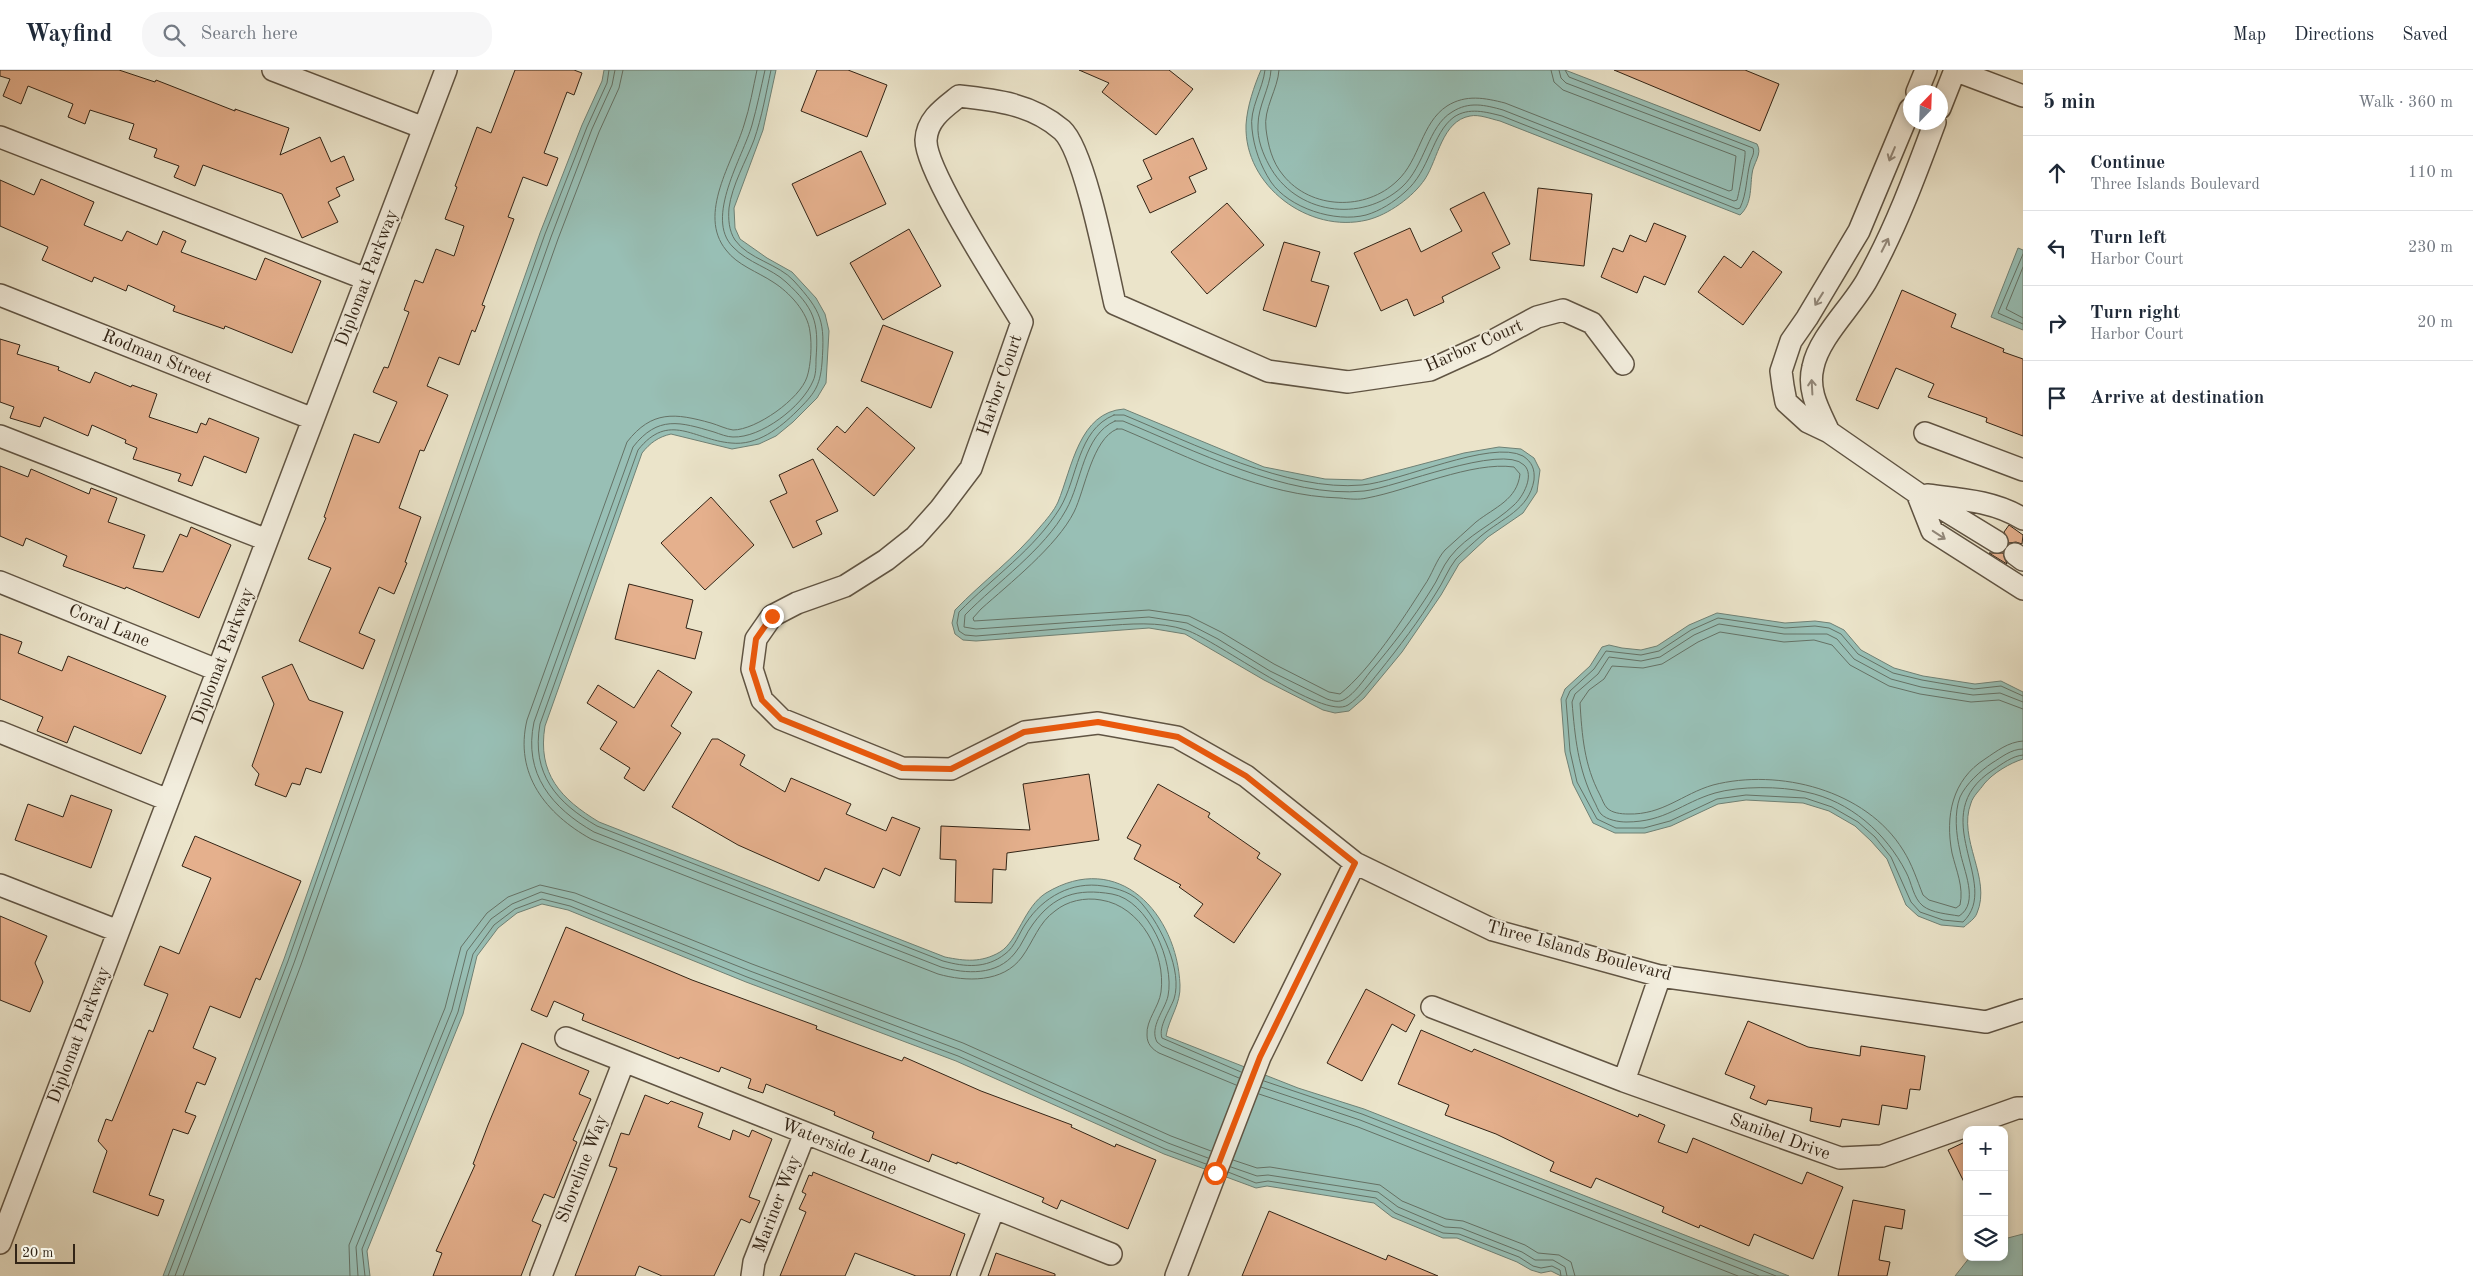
<!DOCTYPE html>
<meta charset="utf-8">
<style>
body{margin:0;font-family:"Old Standard TT",serif;background:#f6f6f7;color:#1f2937}
.controls{position:absolute;right:15px;bottom:15px;display:grid;overflow:hidden;border-radius:10px;box-shadow:0 2px 8px #0003}
.controls button{width:45px;height:45px;display:grid;place-items:center;padding:0;border:0;border-bottom:1px solid #e0e1e3;background:#fff;color:#1f2937;font:25px sans-serif}
.compass{position:absolute;left:1903px;top:15px;width:45px;height:45px;border-radius:50%;background:#fff;box-shadow:0 2px 8px #0003;rotate:23deg}
.scale{position:absolute;left:15px;bottom:12px;width:60px;box-sizing:border-box;padding-left:5px;border:2px solid #322416;border-top:0;font-size:14px;line-height:18px;white-space:nowrap;color:#322416;-webkit-text-stroke:4px #f2eddd;paint-order:stroke}
.stop{position:absolute;width:15px;height:15px;margin:-11px;border:4px solid #ea580c;border-radius:50%;background:#fff}
.stop.end{background:#ea580c;border-color:#fff;box-shadow:0 1px 5px #0008}
.list{margin:0;padding:0;list-style:none}
h2{display:flex;justify-content:space-between;align-items:center;height:65px;margin:0;padding:0 20px;font-size:21px}
h2 small{font-size:16px;font-weight:400;color:#747a83}
.list li{display:grid;grid-template-columns:32px 1fr auto;gap:15px;align-items:center;box-sizing:border-box;height:75px;padding:0 20px;border-top:1px solid #e0e1e3}
.list b{display:block;font-size:19px;white-space:nowrap}
.list p{margin:0;font-size:16px;white-space:nowrap;color:#747a83}
.list em{font-size:16px;font-style:normal;color:#747a83}
.icon{flex:none;width:28px;height:28px;fill:none;stroke:currentColor;stroke-width:2;stroke-linecap:round;stroke-linejoin:round}
.map{position:relative;flex:none;width:2023px;height:1206px;overflow:hidden}
header{display:flex;align-items:center;gap:30px;box-sizing:border-box;height:70px;padding:0 25px;background:#fff;border-bottom:1px solid #e0e1e3}
header strong{font-size:24px}
nav{display:flex;gap:28px;margin-inline-start:auto;font-size:18px}
.search{width:350px;height:45px;background:#f6f6f7;display:flex;align-items:center;gap:12px;box-sizing:border-box;padding:0 18px;border-radius:20px;color:#747a83;font-size:19px}
main{display:flex}
aside{flex:1;background:#fff}
.map>svg:first-child{display:block}
.water{fill:#98bfb5;stroke:#6f8175}
.lines{fill:none;stroke-linecap:round;stroke-linejoin:round}
.shore{stroke:#657266;stroke-width:1}
.building{fill:#e5b08d;stroke:#322416}
.minor-casing{stroke:#605443;stroke-width:24}
.minor{stroke:#f2eddd;stroke-width:21}
.oneway{stroke:#92887a}
.route{stroke:#ea580c;stroke-width:6}
.labels{text-anchor:middle;dominant-baseline:central;stroke-width:4;stroke-linejoin:round;paint-order:stroke}
.street-label{font-size:18px;fill:#322416;stroke:#f2eddd}
</style>
<header>
<strong>Wayfind</strong>
<div class="search"><svg class="icon" aria-label="search" viewBox="0 0 24 24"><circle cx="10" cy="10" r="6"/><path d="M15 15l6 6"/></svg>Search here</div>
<nav><a>Map</a><a>Directions</a><a>Saved</a></nav>
</header>
<main>
<div class="map">
<svg width="2023" height="1206" viewBox="0 0 2023 1206">
<rect width="100%" height="100%" fill="#ebe4ca"/>
<filter id="stains"><feTurbulence type="fractalNoise" baseFrequency=".004" numOctaves="4"/><feColorMatrix values="0 0 0 0 .2 0 0 0 0 .09 0 0 0 0 .02 0 0 0 .5 -.17"/></filter>
<radialGradient id="worn" r=".72"><stop offset=".6" stop-color="#630" stop-opacity="0"/><stop offset="1" stop-color="#630" stop-opacity=".3"/></radialGradient>
<!-- water -->
<path class="water" d="M604 0H776L763 60 734 138 735 158 740 169 767 188 792 202 816 228 825 244 829 261 826 313 817 328 793 352 776 366 759 374 732 379 671 364C658 367 650 373 642 383L545 656C537 704 561 729 599 752L945 887C965 891 981 893 1000 882 1018 871 1024 837 1046 823 1119 779 1177 844 1180 915 1181 934 1169 948 1166 966L1298 1018 1364 1039 1789 1206H1561L1551 1201 1541 1203 1531 1200 1517 1192 1457 1168H1443L1392 1147 1374 1133 1267 1116 1256 1118 1164 1084 956 991 746 912 568 840 542 834 517 843 498 858 477 886 463 944 367 1181 370 1206H163L284 889 540 163 582 55 602 11Z
M1261 0H1565L1757 74C1763 84 1753 93 1752 104 1750 119 1752 134 1740 145L1500 51C1491 49 1479 44 1470 46 1442 51 1438 89 1425 109 1413 127 1388 145 1367 150 1309 164 1244 116 1246 55 1247 37 1254 16 1261 0Z
M2018 178 2023 180V260L1991 247Z
M1124 339 1264 397 1325 409 1362 410 1464 383 1499 377 1521 379 1534 388 1540 400 1537 422 1523 443 1488 467 1459 494 1441 525 1402 582 1364 628 1349 641 1335 643 1323 640 1264 610 1185 564 1149 558 976 571 963 570 955 564 952 553 955 540C982 512 1015 488 1040 457 1046 450 1054 441 1058 432 1072 398 1079 342 1124 339Z
M1717 543 1785 553 1815 551 1830 553 1844 560 1861 580 1894 598 1923 606 1975 614 2001 611 2023 622V689C2010 693 1993 703 1984 714 1980 720 1973 726 1971 733 1957 769 1992 808 1977 843 1975 849 1968 853 1964 857L1941 855 1918 846 1906 835 1887 789 1871 771 1855 756 1829 741 1803 733 1746 730 1718 734 1671 756 1645 763H1615L1593 753 1573 714 1565 682 1561 629 1565 619 1590 596 1602 577 1609 575 1622 578 1641 580 1657 576 1689 555Z
M2023 1164V1206H1955L1970 1187H2004V1169Z"/>
<g class="lines">
<!-- shore -->
<path class="shore" d="M757 0C753 18 750 37 744 55 733 92 697 144 726 180 737 195 758 202 773 212 789 222 808 242 810 262 812 274 811 295 807 307 800 329 756 360 733 360 726 359 718 355 711 353 675 343 652 340 627 372L527 650C514 704 546 744 591 769L938 904C966 912 1003 913 1022 887 1033 872 1039 852 1055 841 1067 831 1085 827 1101 830 1141 836 1166 884 1161 922 1159 937 1146 950 1147 965 1147 974 1152 979 1159 983L1236 1015
M765 0C761 18 757 37 752 55 743 87 704 148 733 177 748 193 771 198 786 212 814 238 819 251 816 289 816 296 816 305 813 311 802 337 761 368 733 367 727 367 720 364 714 362 680 352 658 345 633 377L534 652C523 704 552 738 594 762L941 897C966 904 997 906 1015 883 1022 875 1026 863 1033 854 1054 825 1077 818 1112 824 1148 830 1175 892 1168 926 1165 940 1149 957 1157 972L1162 976 1239 1008
M771 0C766 23 762 47 754 70 746 91 732 115 729 138 728 149 729 161 735 170 748 189 779 194 794 211 822 242 825 251 822 293 820 317 814 324 797 341 780 358 757 376 731 373 694 370 669 341 638 380L540 654C531 704 557 733 597 756L943 891C965 897 986 899 1005 884 1015 877 1019 863 1026 853 1043 827 1072 811 1103 816 1117 818 1134 823 1143 835 1161 856 1183 901 1174 929 1170 940 1158 957 1162 968L1241 1002
M1265 0C1263 19 1249 39 1252 59 1254 78 1260 95 1271 112 1289 138 1335 153 1366 145 1380 141 1394 132 1405 122 1430 101 1432 63 1454 47 1469 37 1486 42 1502 46L1737 139 1740 138C1747 123 1746 109 1750 93 1751 88 1755 84 1753 78L1569 7 1565 0
M1271 0C1270 18 1258 36 1258 55 1257 69 1263 84 1269 95 1295 144 1361 154 1402 117 1425 96 1428 56 1452 42 1469 31 1485 35 1503 40L1734 131 1737 130C1739 123 1746 87 1745 81L1566 13 1561 8 1559 0
M1279 0C1278 19 1263 39 1266 59 1268 75 1272 92 1283 105 1311 140 1366 141 1397 111 1420 90 1421 53 1447 36 1466 24 1485 28 1505 33L1729 121 1732 120 1736 86 1563 20 1554 12 1551 0
M2023 184 1998 243 2023 254
M2023 197 2006 239 2023 248
M1114 345H1124C1192 373 1288 422 1362 415 1400 412 1491 369 1523 386 1532 392 1535 399 1534 410 1529 440 1502 448 1481 466 1473 473 1464 481 1456 489 1448 499 1443 513 1436 523 1419 551 1399 577 1379 602 1370 613 1360 627 1348 635 1323 651 1217 570 1186 560 1159 551 1129 554 1101 556 1060 558 1018 563 976 566L965 565 959 561 957 553 959 542C992 508 1035 479 1060 438 1078 408 1077 360 1114 345Z
M1115 351H1123C1191 379 1289 429 1364 421 1395 418 1502 373 1524 395 1535 405 1523 427 1514 435 1494 454 1467 465 1450 487 1442 497 1438 510 1431 520 1413 549 1392 576 1370 602 1363 611 1355 623 1345 629 1339 633 1333 631 1327 629L1270 601 1218 569 1187 553 1149 547 976 559 964 557 965 545C997 512 1044 480 1066 440 1082 412 1083 365 1115 351Z
M1117 359H1122C1191 388 1263 426 1340 428 1349 429 1359 430 1367 428 1410 420 1472 391 1514 397L1520 404C1517 430 1495 437 1476 452 1466 461 1455 471 1445 480 1436 490 1432 505 1424 516 1403 549 1370 600 1340 624L1329 622 1274 594 1221 562 1189 546 1149 540 974 551 973 548 981 539C1009 514 1057 476 1074 442 1085 420 1092 369 1117 359Z
M2023 626 2001 616 1974 619 1922 610 1893 603 1858 584 1841 564 1829 558 1815 556 1785 558 1718 548 1691 560 1659 581 1641 585 1606 581 1594 599 1570 621 1566 630 1570 681 1577 712 1597 749 1616 758H1644L1670 751 1717 729 1746 725 1805 728 1832 737 1858 752 1875 767 1891 787 1911 832 1920 842 1943 850 1963 852C2003 814 1923 745 1993 700 2002 694 2012 686 2023 685
M2023 632 2000 623 1973 625 1921 617 1891 609 1854 589 1837 569 1827 564H1784L1719 554 1694 565 1660 587 1641 591 1609 587 1598 604 1575 624 1572 632C1575 667 1578 699 1594 731 1596 734 1598 741 1601 744 1607 750 1619 752 1626 752 1666 752 1681 733 1715 723 1739 716 1781 716 1806 722 1850 731 1886 763 1906 802 1912 813 1913 828 1923 836 1932 843 1948 844 1959 846 1980 833 1963 799 1960 781 1956 764 1954 743 1960 727 1966 714 1980 701 1992 693 2002 687 2011 679 2023 679
M2023 639 1999 630 1971 632 1920 624 1889 616 1850 595 1832 575 1814 570 1784 572 1720 562 1698 572 1662 594 1643 598 1612 596 1604 609 1589 620 1580 633C1582 665 1584 695 1600 725 1602 729 1604 735 1607 738 1612 743 1621 744 1628 744 1663 745 1682 724 1713 715 1779 698 1866 720 1903 780 1912 794 1917 810 1923 825L1929 830 1956 838 1960 835C1964 817 1956 800 1952 783 1945 746 1952 710 1985 689 1997 681 2008 672 2023 671
M1264 1011 1362 1044 1776 1206
M1261 1017 1360 1050 1759 1206
M1259 1024 1358 1057 1738 1206
M1233 1090 1257 1098 1270 1097 1380 1115 1402 1131 1446 1149 1463 1151 1525 1175 1538 1183 1559 1185 1571 1192 1575 1206
M1231 1097 1257 1106 1268 1105 1378 1122 1398 1137 1445 1157 1461 1158 1522 1182 1535 1190H1553L1565 1197 1567 1206
M1228 1102 1256 1113 1268 1111 1376 1128 1395 1143 1443 1163 1459 1164 1519 1187 1533 1196 1541 1198 1552 1196 1560 1200 1561 1206
M168 1206 288 891 545 164 587 57 607 13 609 0
M175 1206 294 893 551 167 592 59 612 15 615 0
M183 1206 301 895 558 169 599 62 619 18 623 0
M350 1206 349 1175 445 938 461 877 487 843 508 827 540 815 575 823 752 894 963 973 1171 1066 1211 1081
M358 1206 356 1177 452 940 467 881 491 849 512 834 541 822 572 830 750 901 960 980 1168 1073 1208 1088
M365 1206 362 1179 458 942 473 884 494 855 515 839 542 829 570 836 747 907 958 986 1165 1079 1206 1094"/>
</g>
<!-- building -->
<path class="building" d="M0 0H119L155 12 156 10 235 41V39L289 58 280 85 320 67 331 92 344 86 354 110 336 118 340 126 328 132 338 152 302 168 282 124 203 95 195 116 174 107 179 96 154 87 157 79 129 69 134 54 90 40 85 54 68 47 73 34 28 16 21 34 3 26 10 9 0 6Z
M515 0H574L582 3 574 25 567 22 544 83 558 88 547 116 523 107 508 147 514 149 482 235 485 236 475 262 472 260 459 295 439 287 427 316 448 325 424 381 420 380 399 438 421 447 405 492 407 493 394 524 379 517 359 563 375 570 363 599 299 571 331 498 308 489 326 448 324 447 354 364 379 373 397 332 373 322 384 297 388 298 409 242 404 240 415 210 423 213 436 179 454 186 464 156 445 149 457 117 455 116 477 57 491 63Z
M817 0H848L887 15 867 67 801 41Z
M1079 0H1169L1193 19 1156 65 1102 22 1109 13Z
M1614 0H1745L1779 14 1760 61Z
M1193 68 1207 99 1189 107 1196 122 1150 143 1137 116 1152 109 1143 90Z
M861 81 886 134 817 166 792 114Z
M41 109 94 132 84 155 122 171 127 161 157 175 163 161 186 171 181 182 256 210 265 188 321 211 292 283 225 256 224 259 173 241 175 236 128 215 126 221 94 207 92 212 42 190 48 177 0 156V110L34 125Z
M1538 118 1592 124 1584 196 1530 190Z
M1484 122 1510 174 1492 183 1500 198 1442 227 1444 232 1414 246 1407 229 1381 241 1354 183 1410 158 1421 182 1462 161 1450 139Z
M1227 133 1264 175 1207 224 1171 182Z
M1654 153 1686 166 1665 215 1644 206 1637 223 1601 207 1613 178 1623 182 1630 165 1646 172Z
M909 159 941 216 883 250 850 193Z
M1284 172 1320 182 1311 211 1329 216 1316 257 1263 240Z
M1753 181 1782 202 1743 255 1698 222 1724 186 1741 198Z
M1902 220 1956 244 1951 257 2004 279 2003 282 2023 289V366L1986 352 1987 348 1928 327 1934 314 1896 298 1878 339 1856 330Z
M883 255 953 282 931 338 861 311Z
M0 269 20 275 17 284 59 297 58 300 90 313 95 302 131 317 132 315 157 324 149 347 197 363 201 353 206 355 209 348 259 368 246 403 204 386 192 416 178 411 181 404 133 389 137 378 125 373 126 370 92 355 88 366 44 347 40 357 10 348 14 337 0 332Z
M867 337 915 378 874 426 817 379 837 356 845 363Z
M813 389 838 441 816 451 822 464 793 478 770 431 787 423 779 405Z
M0 396 28 407 31 399 89 424 91 418 117 428 108 452 145 465 133 498 163 502 180 464 187 467 191 457 231 475 199 548 126 517 125 519 63 496 67 486 26 468 23 476 0 466Z
M711 427 754 475 705 520 661 473Z
M2009 455 2023 465 2022 474 2016 472 2009 473 2004 462Z
M1989 483H2003L2007 494Z
M629 514 693 530 686 558 702 562 695 589 615 569Z
M0 564 22 572 18 583 62 601 68 586 166 626 141 684 74 656 67 673 37 661 43 647 0 629Z
M292 594 309 630 343 642 321 703 306 698 300 715 292 713 286 727 255 715 259 704 252 696 274 634 262 607Z
M658 600 692 622 671 656 681 663 644 721 624 708 630 698 600 679 617 652 587 633 598 615 634 638Z
M712 669H718L745 685 740 695 785 722 791 708 851 734 846 744 886 761 892 747 920 758 900 806 883 798 874 818 825 798 819 811 738 775 672 737Z
M1089 704 1099 770 1007 783 1006 800 993 799 992 833 955 832 956 790 940 789 941 756 1030 760 1023 714Z
M1158 714 1210 743 1208 747 1260 783 1257 788 1281 804 1234 873 1194 846 1203 834 1179 817 1181 815 1134 789 1141 775 1127 768Z
M71 725 112 740 91 798 15 770 28 734 63 747Z
M195 766 301 811 260 910 256 908 240 948 210 936 193 978 216 988 205 1015 197 1012 185 1042 196 1046 188 1064 173 1059 149 1125 164 1130 158 1146 93 1122 107 1081 98 1071 106 1049 112 1051 149 960 153 962 168 924 144 915 160 876 179 884 211 808 182 796Z
M0 846 47 866 35 893 43 912 30 942 0 930Z
M566 857 692 910 817 956 816 959 902 991 904 987 981 1021 1072 1055 1071 1057 1115 1077 1116 1074 1156 1090 1128 1159 1061 1130 1057 1139 1042 1132 1044 1128 957 1092V1094L932 1084 929 1092 872 1068 874 1062 834 1045 835 1042 766 1014 763 1023 748 1018 751 1009 721 997 719 1002 680 987 679 989 582 950 584 944 554 931 547 947 531 940Z
M1366 919 1415 945 1406 962 1392 954 1362 1011 1327 993Z
M1748 951 1808 977 1860 986 1861 976 1925 986 1920 1020 1910 1019 1907 1039 1882 1035 1879 1055 1842 1049 1840 1057 1810 1051 1812 1038 1768 1030 1766 1035 1750 1028 1755 1016 1725 1004Z
M1421 960 1472 982 1474 979 1638 1047 1639 1044 1665 1055 1658 1072 1687 1083 1693 1068 1802 1114 1807 1102 1843 1117 1813 1189 1754 1164 1749 1176 1700 1155 1699 1158 1662 1142 1664 1137 1596 1108 1591 1118 1550 1101 1554 1092 1496 1064 1445 1045 1449 1035 1398 1014Z
M522 973 589 1001 579 1024 591 1029 573 1070 577 1072 554 1128 544 1124 532 1151 541 1155 521 1206H433L442 1183 436 1181 475 1095 473 1094 488 1055Z
M645 1025 668 1034 671 1031 703 1043 698 1057 730 1070 733 1060 749 1067 752 1060 772 1069 749 1127 760 1131 750 1153 741 1149 714 1206H662L639 1196 635 1206H575L617 1098 609 1096 621 1063 629 1065Z
M1967 1071V1118L1948 1080Z
M813 1102 965 1164 950 1206H916L855 1183 845 1206H780L806 1142 799 1139 806 1124 802 1122 809 1105 812 1106Z
M1853 1130 1905 1140 1902 1159 1885 1156 1879 1190 1890 1192 1887 1206H1838Z
M1269 1141 1386 1190 1388 1185 1438 1206H1242Z
M996 1183 1055 1204V1206H988Z"/>
<g class="lines">
<!-- minor casing -->
<g class="minor-casing">
<path id="minor" d="M273 0 424 58
M1954 0 2023 26
M1917 22 1926 0
M1940 38 1955 0
M1910 39 1859 161 1807 248 1791 271 1781 301 1783 316 1786 332 1808 352 1829 362 1917 423 1997 472
M0 67 366 209
M0 225 313 349
M1623 294 1592 253 1563 240 1537 247 1485 275 1430 300 1348 312 1268 301 1115 234C1107 199 1085 81 1062 60 1032 34 996 30 959 26 944 38 927 49 926 70 925 101 1003 220 1022 252L971 398 940 439 915 467 886 490 845 516 797 533 772 546 756 569 752 599 762 630 781 649 902 698 951 699 1025 662 1098 653 1177 667 1246 706 1355 793 1493 860 1660 906 1986 952 2023 940
M1829 362C1819 340 1807 321 1813 297 1819 267 1852 237 1867 210 1895 160 1915 106 1935 52
M1925 363 2023 400
M0 366 267 470
M1917 423 1932 461 2023 519
M1927 425C1960 429 1995 431 2023 449
M2015 484 2023 490
M0 512 217 600
M0 662 168 730
M0 815 118 861
M1432 937 1624 1011 1840 1088 1882 1086 2017 1038H2023
M566 968 1111 1184
M1624 1011 1660 906
M0 1173 446 0
M541 1206 624 991
M752 1206 754 1192 805 1063
M968 1206 994 1138
M1176 1206 1260 987 1355 793"/>
</g>
<!-- minor -->
<use href="#minor" class="minor"/>
</g>
<!-- one-way arrows -->
<defs><path id="oneway-shaft" d="M-6 0H5M1.5-3L5.5 0L1.5 3" fill="none" stroke-width="1.6" stroke-linecap="round" stroke-linejoin="round" transform="scale(1.25)"/></defs>
<g class="oneway">
<use href="#oneway-shaft" transform="translate(1892 84) rotate(113)"/>
<use href="#oneway-shaft" transform="translate(1885 175) rotate(-63)"/>
<use href="#oneway-shaft" transform="translate(1819 229) rotate(122)"/>
<use href="#oneway-shaft" transform="translate(1812 317) rotate(-93)"/>
<use href="#oneway-shaft" transform="translate(1939 465) rotate(33)"/>
</g>
<g class="lines">
<!-- route -->
<path class="route" d="M772 546 756 569 752 599 762 630 781 649 902 698 951 699 1024 662 1098 652 1178 667 1246 706 1355 793 1260 987 1215 1103"/>
</g>
<g class="labels">
<!-- street labels -->
<g class="street-label">
<text transform="translate(367 208) rotate(-69)">Diplomat Parkway</text>
<text transform="translate(1474 276) rotate(-24)">Harbor Court</text>
<text transform="translate(157 287) rotate(22)">Rodman Street</text>
<text transform="translate(1000 315) rotate(-71)">Harbor Court</text>
<text transform="translate(109 556) rotate(22)">Coral Lane</text>
<text transform="translate(223 586) rotate(-69)">Diplomat Parkway</text>
<text transform="translate(1579 881) rotate(15)">Three Islands Boulevard</text>
<text transform="translate(79 965) rotate(-69)">Diplomat Parkway</text>
<text transform="translate(1780 1067) rotate(20)">Sanibel Drive</text>
<text transform="translate(839 1077) rotate(22)">Waterside Lane</text>
<text transform="translate(582 1099) rotate(-69)">Shoreline Way</text>
<text transform="translate(777 1134) rotate(-69)">Mariner Way</text>
</g>
</g>
<rect width="100%" height="100%" filter="url(#stains)"/>
<rect width="100%" height="100%" fill="url(#worn)"/>
</svg>
<div class="controls">
<button>+</button>
<button>−</button>
<button><svg class="icon" aria-label="layers" viewBox="0 0 24 24"><path d="M12 4l9 5-9 5-9-5zM3 14l9 5 9-5"/></svg></button>
</div>
<svg class="compass" viewBox="-18 -18 36 36"><path d="M0-13l5 13h-10z" fill="#e53935"/><path d="M0 13l5-13h-10z" fill="#747a83"/></svg>
<div class="scale">20 m</div>
<div class="stop" style="left:1215px;top:1103px"></div>
<div class="stop end" style="left:772px;top:546px"></div>
</div>
<aside>
<h2>5 min<small>Walk · 360 m</small></h2>
<ul class="list">
<li><svg class="icon" aria-label="ahead" viewBox="0 0 24 24"><path d="M12 20V5M6 11l6-6 6 6"/></svg><div><b>Continue</b><p>Three Islands Boulevard</p></div><em>110 m</em></li>
<li><svg class="icon" aria-label="left" viewBox="0 0 24 24"><path d="M17 20v-9H6M10 6l-5 5 5 5"/></svg><div><b>Turn left</b><p>Harbor Court</p></div><em>230 m</em></li>
<li><svg class="icon" aria-label="right" viewBox="0 0 24 24"><path d="M7 20v-9h11M14 6l5 5-5 5"/></svg><div><b>Turn right</b><p>Harbor Court</p></div><em>20 m</em></li>
<li><svg class="icon" aria-label="arrive" viewBox="0 0 24 24"><path d="M6 21V4h12l-3 4 3 4H6"/></svg><div><b>Arrive at destination</b></div></li>
</ul>
</aside>
</main>
